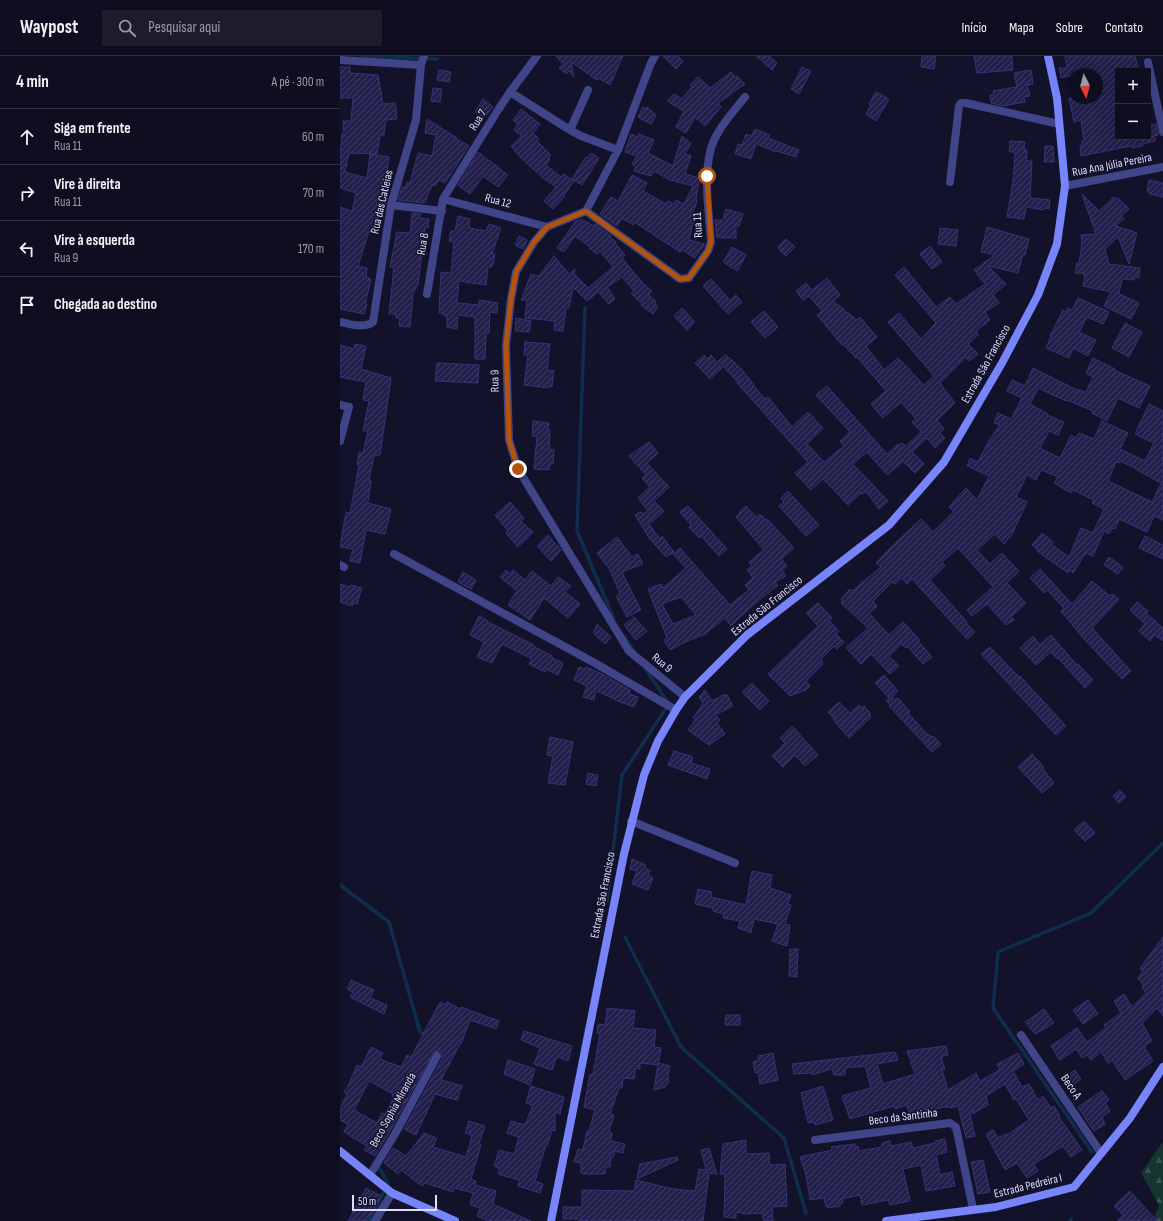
<!DOCTYPE html>
<html lang="pt">
<meta charset="utf-8">
<style>
body{margin:0;font-family:"Sofia Sans Condensed",sans-serif;background:#1c1c2d;color:#f1f3f6}
.controls{position:absolute;right:12px;top:12px;display:grid;overflow:hidden;border-radius:0px;box-shadow:0 4px 16px #0002}
.controls button{width:36px;height:36px;display:grid;place-items:center;padding:0;border:0;border-bottom:1px solid #2e2e3e;background:#0e0e20;color:#f1f3f6;font:20px sans-serif}
.compass{position:absolute;left:727px;top:12px;width:36px;height:36px;border-radius:50%;background:#0e0e20;box-shadow:0 4px 16px #0002;rotate:174deg}
.scale{position:absolute;left:12px;bottom:10px;width:85px;box-sizing:border-box;padding-left:4px;border:2px solid #ddddfe;border-top:0;font-size:11px;line-height:14px;white-space:nowrap;color:#ddddfe;-webkit-text-stroke:3px #13122b;paint-order:stroke}
.stop{position:absolute;width:12px;height:12px;margin:-9px;border:3px solid #b45309;border-radius:50%;background:#fff}
.stop.end{background:#b45309;border-color:#fff;box-shadow:0 1px 4px #0008}
.list{margin:0;padding:0;list-style:none}
h2{display:flex;justify-content:space-between;align-items:center;height:52px;margin:0;padding:0 16px;font-size:17px}
h2 small{font-size:13px;font-weight:400;color:#9b9ca5}
.list li{display:grid;grid-template-columns:26px 1fr auto;gap:12px;align-items:center;box-sizing:border-box;height:56px;padding:0 16px;border-top:1px solid #2e2e3e}
.list b{display:block;font-size:15px;white-space:nowrap}
.list p{margin:0;font-size:13px;white-space:nowrap;color:#9b9ca5}
.list em{font-size:13px;font-style:normal;color:#9b9ca5}
.icon{flex:none;width:22px;height:22px;fill:none;stroke:currentColor;stroke-width:2;stroke-linecap:round;stroke-linejoin:round}
.map{position:relative;flex:none;width:823px;height:1165px;overflow:hidden}
header{display:flex;align-items:center;gap:24px;box-sizing:border-box;height:56px;padding:0 20px;background:#0e0e20;border-bottom:1px solid #2e2e3e}
header strong{font-size:19px}
nav{display:flex;gap:22px;margin-inline-start:auto;font-size:14px}
.search{width:280px;height:36px;background:#1c1c2d;display:flex;align-items:center;gap:10px;box-sizing:border-box;padding:0 14px;border-radius:0px;color:#9b9ca5;font-size:15px}
main{display:flex}
aside{flex:1;background:#0e0e20}
.map>svg:first-child{display:block}
.forest{fill:url(#forest-firs)}
.lines{fill:none;stroke-linecap:round;stroke-linejoin:round}
.stream{stroke:#0f2d4d;stroke-width:3.5}
.building{fill:url(#building-hatch);stroke:#373276;fill-rule:evenodd}
.street{stroke:#3f4588;stroke-width:8}
.secondary{stroke:#7784fa;stroke-width:8}
.route{stroke:#b45309;stroke-width:5}
.labels{text-anchor:middle;dominant-baseline:central;stroke-width:3;stroke-linejoin:round;paint-order:stroke}
.street-label{font-size:12px;fill:#ddddfe;stroke:#13122b}
</style>
<header>
<strong>Waypost</strong>
<div class="search"><svg class="icon" aria-label="search" viewBox="0 0 24 24"><circle cx="10" cy="10" r="6"/><path d="M15 15l6 6"/></svg>Pesquisar aqui</div>
<nav><a>Início</a><a>Mapa</a><a>Sobre</a><a>Contato</a></nav>
</header>
<main>
<aside>
<h2>4 min<small>A pé · 300 m</small></h2>
<ul class="list">
<li><svg class="icon" aria-label="ahead" viewBox="0 0 24 24"><path d="M12 20V5M6 11l6-6 6 6"/></svg><div><b>Siga em frente</b><p>Rua 11</p></div><em>60 m</em></li>
<li><svg class="icon" aria-label="right" viewBox="0 0 24 24"><path d="M7 20v-9h11M14 6l5 5-5 5"/></svg><div><b>Vire à direita</b><p>Rua 11</p></div><em>70 m</em></li>
<li><svg class="icon" aria-label="left" viewBox="0 0 24 24"><path d="M17 20v-9H6M10 6l-5 5 5 5"/></svg><div><b>Vire à esquerda</b><p>Rua 9</p></div><em>170 m</em></li>
<li><svg class="icon" aria-label="arrive" viewBox="0 0 24 24"><path d="M6 21V4h12l-3 4 3 4H6"/></svg><div><b>Chegada ao destino</b></div></li>
</ul>
</aside>
<div class="map">
<svg width="823" height="1165" viewBox="0 0 823 1165">
<defs>
<pattern id="forest-firs" width="22" height="20" patternUnits="userSpaceOnUse"><rect width="22" height="20" fill="#153530"/><path d="M5 1l3.5 6h-7zM16 11l3.5 6h-7z" fill="#37524f"/></pattern>
<pattern id="building-hatch" width="6" height="6" patternUnits="userSpaceOnUse"><rect width="6" height="6" fill="#221f4b"/><path d="M-1 1l2-2M0 6l6-6M5 7l2-2" fill="none" stroke="#423f66"/></pattern>
</defs>
<rect width="100%" height="100%" fill="#13122b"/>
<!-- forest -->
<path class="forest" d="M823 1086V1165H813L819 1149 801 1117Z"/>
<g class="lines">
<!-- stream -->
<path class="stream" d="M22 0 97 3
M245 252 237 475 274 563
M284 580 295 597
M0 829 49 866 80 976 87 979
M267 845 282 719 329 648 305 612
M285 881 341 991 444 1082 466 1157
M752 1096 653 952 658 896 751 857 823 787
M29 1165 48 1128 38 1109
M731 1165V1163"/>
</g>
<!-- building -->
<path class="building" d="M216 0H283L270 29 258 22 257 24 231 6 234 21 229 15 226 18 219 12 223 8Z
M323 0H338L343 5 336 13Z
M416 0H429L437 7 432 14Z
M582 0H596L594 13 581 11Z
M634 0H672L673 14 637 17Z
M725 0H795L799 15H778V81H815V85L803 88V90L792 92 791 90 741 100 740 90H742V85H744L741 64 734 66 729 42H757V18H733V19L721 22 719 12H727Z
M0 11H10V17L38 19 43 48 55 47 57 63 46 64 44 79H40L37 98 9 97 5 116 27 122 30 98 49 101 44 135 48 136 43 162 39 161 35 177 29 175 18 210 27 212 26 221 31 223 25 248H27L24 258 0 253V151L12 155 16 137 0 132V102L2 78H4L3 65H11L13 42H0Z
M462 11 471 15 459 38 451 33Z
M99 14 111 16 109 26 97 24Z
M691 14 693 28 687 29 690 40 684 41 685 46 663 50 651 47 650 39H654L653 35 677 31 674 17Z
M391 16 396 22 397 20 405 28 378 47 381 51 365 70 355 61 346 77 336 71 344 55 327 45 334 38 342 43 352 31 350 29 358 21 370 32Z
M93 32 102 33 100 46 91 45Z
M536 36 549 43 536 65 526 58 531 49 529 48Z
M143 43 153 51 144 62 135 56Z
M303 51 306 53 307 51 316 59 311 68 298 61Z
M181 53 200 68 193 77 199 83 197 85 211 99 208 102 210 103 206 109 221 121 223 118 234 125 224 139 225 140 213 153 204 145 216 131 203 122 180 101 171 90 182 80 174 74 178 68 173 64Z
M87 63 117 82 113 81 129 90 105 127 99 124 95 130 92 129 85 147 58 144 62 131 65 132 67 126 70 127 78 97 92 100 96 79 85 77Z
M816 68 818 79 808 81V69Z
M415 73 430 79 428 82 459 94 456 101 437 95 436 96 416 88 411 103 395 98 398 88 402 89 406 78 412 80Z
M291 78 298 81 299 78 314 84 308 97 333 110 342 80 351 87 345 98 351 100 345 118 360 122 356 142 357 143 356 149 351 159 354 161 349 184 365 188 355 202 342 194 340 196 294 166 293 169 282 162 277 170 260 158 271 141 278 145 292 119 307 127 303 135 326 148 328 145 334 148 336 144 344 148 353 130 330 124 314 115 311 120 294 115 296 111 292 108 297 100 285 96Z
M670 85 685 86 684 94H687L686 105H692L690 142 710 144 709 153 703 152V154L686 151 684 163 667 161 673 125 675 96H669Z
M705 90H713L714 106H704Z
M138 96 168 119 158 131 143 120 130 138 118 129Z
M251 97 259 102 242 129 232 123 246 101 248 102Z
M809 124 823 127V141L810 138 811 136H807Z
M742 138 759 155 774 141 776 143 778 142 789 153 781 160 784 163 775 170 793 175V176L797 177 789 208 778 181 765 193 769 208 800 212 799 222 795 221 794 224 782 223 779 238 799 247 791 263 764 250 771 236 743 230 745 218 735 217 737 207H739L742 188 741 179 756 178Z
M386 153 403 158 399 170H396V182H377L375 164H383Z
M72 157 81 158 79 162 89 163 88 172 85 171 78 229H77L73 238 70 271 59 270 60 262H56V258H49L54 211H50L57 176 70 177Z
M118 160 130 163 129 170 130 171V172L146 175 149 168 161 172 152 198H155L153 208 151 211H148L146 229 119 225 117 247 139 249V244L158 247 157 257 150 256 149 277H146L145 303H135V261L118 259 117 273 107 271V260H104V258L99 257 101 216 111 217 114 186 109 185 111 175H115Z
M241 163 254 170 255 168 271 180 270 181 276 186 275 187 285 199 282 202 301 225 312 235 308 239 316 245 315 248 318 250 313 258 301 249 302 247 291 238 294 235 282 221 267 231 275 243 269 248 258 236 247 245 233 231 229 252H226L223 275 214 274 215 265 185 262 187 244H181L191 218 199 220 214 200 229 218 235 213 234 218 248 232 273 211 260 195 257 198 249 192 250 191 235 180 224 196 217 192 235 166 239 164 240 165Z
M647 171 689 183 685 199 683 198 678 217 648 210 666 228 653 239 659 247 645 256 650 264 636 275 638 279 628 288 638 298 629 305 626 301 600 327 615 347 597 364 604 373 600 377 605 382 595 392 587 382 572 396 584 408 575 417 563 405 547 419 527 396 513 408 548 445 539 453 526 435 522 438 521 437 508 449 483 423 471 434 455 417 468 406 405 336 397 327 398 326 378 305 386 299 388 302 389 301 404 316 414 329H413L425 343 428 341 452 371 468 356 483 372 467 388 484 406 504 390 500 385 510 376 476 339 487 330 547 398 558 388 560 389 562 387 566 390 581 376 572 366 576 363 561 346 543 362 531 348 546 335 517 301 516 302 503 288 502 289 477 259 482 255 469 240 463 244 456 235 466 227 472 234 487 222 500 239 493 245 517 264 520 261 537 281 526 290 544 314 558 302 584 329 594 320 548 266 559 257 581 283 596 267 555 219 564 211 596 251 610 241 616 248 645 228 634 214 655 199 641 196Z
M600 172 618 174 616 190 598 188Z
M179 180 187 184 183 193 175 189Z
M446 183 455 191 446 200 439 194 440 193 438 191Z
M590 190 602 206 592 213 580 198Z
M392 191 406 199 397 215 383 206Z
M371 223 390 244 396 239 402 246 388 258 363 230Z
M738 242 769 256 763 268 747 261 739 276 756 284 748 300 733 292 729 302 706 292 711 280H710L723 254 726 256 728 252 732 254Z
M342 252 355 266 347 274 334 260Z
M424 255 438 271 425 282 411 266Z
M176 262 191 265 189 276 175 275Z
M785 267 802 276 789 301 772 292Z
M185 286 210 288 207 314 214 315 212 331 208 330V332L184 329 188 299H184Z
M15 288 26 290 21 313 51 322 40 399 34 400 29 424 31 425 28 447 51 453 45 478 26 474 20 507 10 505 13 493 0 491 6 456 10 457 19 409H17L19 396 23 397 28 375H23L29 345 23 344 26 326 0 321V289L14 293Z
M364 299 368 303 371 299 382 312 370 323 355 307Z
M753 302 775 313 774 314 810 330 799 352 778 342 767 365 752 357 753 355 727 344 726 345 698 332 690 348 708 358 707 359 724 366 718 379 709 375 700 392 720 402 731 379 736 382 739 377 754 383 762 365 788 377 780 393 805 405 814 387 795 378 809 348 823 355V464L814 460 807 476 779 463 775 473 772 472 769 478 764 475 753 500 746 497 733 517 730 514 728 517 697 495 698 494 692 489 702 477 713 486 711 488 729 501 741 472 753 477 764 453 752 447 754 444 752 443 733 434 731 437 714 427 718 421 701 414 696 424 687 419 676 441 687 446 672 478 664 488 655 478 637 494 650 508 662 497 679 515 667 527 686 547 671 561 674 564 666 569 647 548 632 560 627 554 653 531 618 492 602 506 605 510 590 524 627 566 626 567 635 576 627 583 572 523 567 528 562 522 555 528 552 526 533 545 537 550 529 557 549 579 563 566 580 584 578 585 592 601 583 608 568 591 566 592 561 588 549 600 559 610 550 618 531 598 521 608 506 592 528 572 501 547 503 544 501 543 510 533 512 535 541 511 536 507 550 492 581 463 593 476 614 456 609 451 626 432 637 444 649 420 627 410 630 402 638 406 650 383 660 369 654 367 658 357 671 363 682 342 667 335 672 324 685 330 693 312 735 333 746 336 753 321 746 317ZM780 405 797 413V414L821 427 812 446 768 425 776 406 779 407Z
M97 307 139 309 138 327 95 325Z
M193 365 209 367 208 374H210L209 393 214 394 213 408H210L209 414 194 413 197 381 192 380Z
M309 386 318 397 307 407 329 431 314 445 324 455 309 468 320 483 322 480 334 496 326 501 309 482 295 459 301 456 303 458 308 455 298 442 310 431 302 422 306 419 289 400Z
M448 435 479 469 466 480 439 450 444 446 441 442Z
M170 446 184 462 181 465 193 476 178 491 166 477 168 475 155 459Z
M348 450 387 493 379 500 361 480 359 482 349 471 351 469 340 456Z
M406 450 416 461 420 458 426 464H428L454 492 441 503 447 510 442 514 446 520 435 526 438 529 412 550 391 570 385 562 365 578 345 586 330 594 324 584 327 582 308 533 321 528 323 532 346 512 333 498 340 492 390 549 409 534 405 529 413 522 407 514 412 510 409 506 424 494 396 461 400 457 399 456ZM341 541 356 559 333 568 322 548Z
M208 479 221 494 211 505 197 490Z
M805 480 823 489V503L799 492Z
M277 481 292 501 298 498 303 508 282 516 301 554 287 561 276 540 280 538 269 512 257 497Z
M769 501 783 511 778 518 764 509Z
M700 513 732 548 752 525 770 540 772 538 779 543 753 571V573L791 615 782 623 743 582 721 555 724 552 707 534 704 537 690 522Z
M166 514 170 518 173 514 185 524 192 515 211 530 218 521 231 530 225 536 240 548 228 562 204 542 190 564 168 549 177 535 160 521Z
M123 516 136 524 131 533 118 526Z
M0 528 10 531 11 529 22 532 17 548 13 547 12 550 0 546Z
M797 546 808 555 806 557 823 572V585L814 579 810 585 799 575 805 568 790 554Z
M478 547 492 562 489 564 499 575 496 578 504 586 497 593 494 590 481 603 483 608 466 625 470 630 466 634 450 640 428 618 478 570 466 557Z
M139 560 148 565V566L194 589 193 590 212 600V602L223 607 218 619 206 613 205 616 189 608 192 603 162 588 152 607 137 601 144 586 130 579Z
M294 561 307 575 296 584 284 569Z
M257 568 271 581 265 588 253 577Z
M711 579 737 609 738 608 753 624 745 632 718 602 717 603 711 596 696 609 680 592 693 580 700 589Z
M650 591 679 621 680 620 726 670 716 679 641 598Z
M239 611 245 613 246 611 260 617 290 634 289 638 298 641 294 651 275 644V643L256 635 254 644 243 641 247 630 234 624Z
M544 619 558 635 552 641 555 644 558 642 570 656 568 657 586 677 592 681 593 680 601 688 592 696 549 650 550 649 546 645 549 642 535 627Z
M412 627 429 645 420 654 402 636Z
M365 634 372 645 383 639H387L393 650 375 659 380 664 377 667 385 678 369 689 348 674 356 663 353 662 363 647 359 641Z
M499 646 510 657 519 649 522 652 524 650 531 658 529 659 531 661 509 682 493 664 494 662 488 656Z
M452 670 478 699 465 710 455 699 443 711 432 700 445 687 440 682Z
M210 681 233 686 225 729 208 727 213 700 207 699Z
M334 695 353 701 351 707 370 713 367 723 328 709Z
M692 698 704 711 702 712 714 727 702 737 678 711Z
M248 717 258 719 256 730 246 728Z
M780 734 786 741 779 747 773 740Z
M744 765 755 777 745 785 734 774Z
M292 803 306 809 304 812 310 814 308 819 313 822 308 834 292 828 297 815 290 813Z
M412 815 432 819 430 832 451 839 448 848 451 849 445 868 450 869 447 890 432 885 438 868 414 863 411 877 398 872 400 865 383 862 384 858 373 855V852L355 848 358 833 372 836 371 841 406 849Z
M823 881V960L817 952 802 967 812 985 804 990 813 1005 785 1024 772 1004 768 1007 761 996 751 1004 747 999 742 1002 736 993 720 1004 711 990 737 972 747 986 766 972 764 969 781 957 774 945 784 938 792 951 806 937 802 931 804 929 797 922 803 916 801 914V911Z
M450 893H458L457 921 449 920Z
M11 924 34 934 30 942 47 949 44 958 10 941 13 936 7 933Z
M748 944 758 958 743 968 733 954Z
M100 946 105 949 107 946 120 953 121 951 159 965 156 973 130 964 121 988H120L101 1024 122 1030 117 1044 95 1038 76 1079 64 1073 102 1003V999L100 995 94 996 50 1075 35 1100 24 1094 27 1090 4 1076 8 1068 0 1064V1053L7 1038 4 1036 9 1028 17 1009 21 1011 31 991 43 997 40 1003 61 1011 67 999 71 1001ZM29 1025 53 1038 52 1040 54 1041 45 1058 42 1057 37 1067 14 1054Z
M267 952 295 955 293 972 316 974 314 991 321 992 318 1009 300 1007V1013L296 1012 294 1023 283 1022 282 1032H279L270 1058 274 1059 269 1076 272 1077 271 1085 285 1088 283 1097 275 1095 273 1101H271L270 1111H266L265 1118H243L241 1117V1107L234 1106 238 1093 243 1094 247 1075H249L255 1054 244 1051 250 1018 253 1019 260 977H257L258 968 265 969Z
M704 953 714 967 695 978 685 966Z
M386 959H400V969H385Z
M184 975 232 990 228 1005 217 1001 212 1014 194 1008 200 992 181 984Z
M606 990 608 999 601 1001 605 1013 602 1014 608 1034 636 1017 640 1025 660 1014 657 1008 678 997 684 1008 673 1015 682 1031 689 1028 698 1044 703 1040 711 1052 714 1050 720 1060 719 1061 742 1094 731 1101 723 1090 694 1108 698 1115 687 1122 677 1107 665 1114 646 1078 653 1074 658 1082 666 1078 667 1079 689 1064 676 1043 674 1044 665 1028 646 1040 648 1049 634 1057 633 1054V1057L630 1059 635 1080 626 1082 618 1050 610 1052 609 1051H604L589 1055V1053L569 1058 567 1049 555 1053 554 1050 510 1063 502 1040 531 1032 525 1010 505 1012V1019H494L492 1013 472 1019V1017L454 1018 452 1008 555 996 558 1004 537 1008 543 1028 575 1018 567 995Z
M433 997 438 1024 420 1028 418 1016 415 1017 413 1006 419 1004 418 1000Z
M168 1004 195 1013 190 1029 164 1018Z
M318 1007 330 1010 328 1019 329 1026 325 1031 314 1034Z
M735 1014 741 1023 731 1030 725 1021Z
M191 1030 224 1041 220 1058 215 1056V1075L212 1074 207 1090 206 1089 195 1125 203 1128 200 1137 178 1130 179 1124 158 1118 159 1112 154 1110 159 1094 174 1098 179 1081 167 1077 171 1065 185 1069 192 1051V1049L186 1047Z
M483 1030 493 1064 475 1069 473 1066 468 1067 461 1037Z
M762 1035 769 1044 765 1047 770 1055 762 1061 765 1068 754 1075 738 1051Z
M129 1065 145 1070 139 1088 141 1089 131 1123 136 1125 135 1129 156 1135 153 1148 191 1165H148L137 1160 140 1152 130 1149 133 1137 114 1132 113 1136 85 1127 82 1130 61 1114 58 1118 44 1107 53 1092 66 1100 84 1077 97 1082 93 1091 126 1101 132 1079 125 1077Z
M605 1083 607 1096 596 1099 600 1119 612 1116 615 1130 586 1135 581 1109 563 1113 570 1145 550 1149 548 1144 522 1149 520 1139 502 1143 503 1147H500V1150L488 1152V1150L486 1151 484 1142 470 1144 466 1119 460 1101 492 1094 491 1091 515 1088V1091L518 1090 519 1095 542 1091V1087L550 1085 551 1090 571 1086 573 1092 595 1087V1085Z
M406 1084V1098L429 1097 430 1109 445 1108 447 1150 432 1151 433 1165H424L422 1157 406 1158 396 1156V1162L384 1161 385 1118H380L383 1088Z
M369 1092 377 1118 369 1117 363 1165H239V1163H223V1151H242V1134L294 1135 296 1124 333 1133 355 1135 359 1113 366 1114 361 1094Z
M337 1101 338 1104 297 1123 300 1108Z
M643 1104 650 1136 638 1138 631 1106Z
M26 1132 41 1140 27 1165H8Z
M790 1135 798 1144 817 1165H777L783 1159 774 1150Z"/>
<g class="lines">
<!-- street -->
<path class="street" d="M315 0 311 7 278 94 246 155 207 171 194 186 176 216 171 243 166 289 169 384 178 413 289 595 345 641
M0 4 81 9
M808 6 823 76
M170 36 230 74 248 34
M230 74 241 80 278 94
M610 126 619 50 621 47H626L719 68
M725 130 823 111
M103 143 207 171
M51 149 102 155
M246 155 340 223 349 222 368 195 371 186C369 155 363 122 371 92 377 73 393 56 405 41
M87 238 103 143 158 54 170 36 197 0
M0 266C11 268 23 273 33 266L51 149 76 64 81 9 84 0
M0 349 9 351 0 385
M54 498 253 606 336 654
M0 509 4 511
M291 765 395 807
M681 979 761 1097
M475 1084 610 1067 616 1071 633 1153
M30 1119 55 1078 97 1000
M35 1165 52 1137"/>
<!-- secondary -->
<path class="secondary" d="M0 1095 52 1137 115 1165
M211 1165 284 798 304 719 318 685 336 654 345 641 407 579 549 469 604 406 662 307 698 239 717 188 725 130 717 42 708 0
M546 1165 656 1151 734 1131 790 1062 823 1011"/>
</g>
<g class="lines">
<!-- route -->
<path class="route" d="M178 413 169 384 166 289 171 243 176 216 194 186 207 171 246 155 340 223 349 222 368 195 371 186 367 120"/>
</g>
<g class="labels">
<!-- street labels -->
<g class="street-label">
<text transform="translate(138 64) rotate(-59)">Rua 7</text>
<text transform="translate(772 109) rotate(-11)">Rua Ana Júlia Pereira</text>
<text transform="translate(158 145) rotate(15)">Rua 12</text>
<text transform="translate(42 146) rotate(-77)">Rua das Catleias</text>
<text transform="translate(358 169) rotate(-93)">Rua 11</text>
<text transform="translate(83 188) rotate(-80)">Rua 8</text>
<text transform="translate(646 308) rotate(-61)">Estrada São Francisco</text>
<text transform="translate(155 325) rotate(-91)">Rua 9</text>
<text transform="translate(427 550) rotate(-39)">Estrada São Francisco</text>
<text transform="translate(322 607) rotate(40)">Rua 9</text>
<text transform="translate(263 839) rotate(-79)">Estrada São Francisco</text>
<text transform="translate(731 1031) rotate(56)">Beco A</text>
<text transform="translate(53 1054) rotate(-61)">Beco Sophia Miranda</text>
<text transform="translate(563 1061) rotate(-7)">Beco da Santinha</text>
<text transform="translate(688 1130) rotate(-14)">Estrada Pedreira I</text>
</g>
</g>
</svg>
<div class="controls">
<button>+</button>
<button>−</button>
</div>
<svg class="compass" viewBox="-18 -18 36 36"><path d="M0-13l5 13h-10z" fill="#e53935"/><path d="M0 13l5-13h-10z" fill="#9b9ca5"/></svg>
<div class="scale">50 m</div>
<div class="stop" style="left:367px;top:120px"></div>
<div class="stop end" style="left:178px;top:413px"></div>
</div>
</main>
